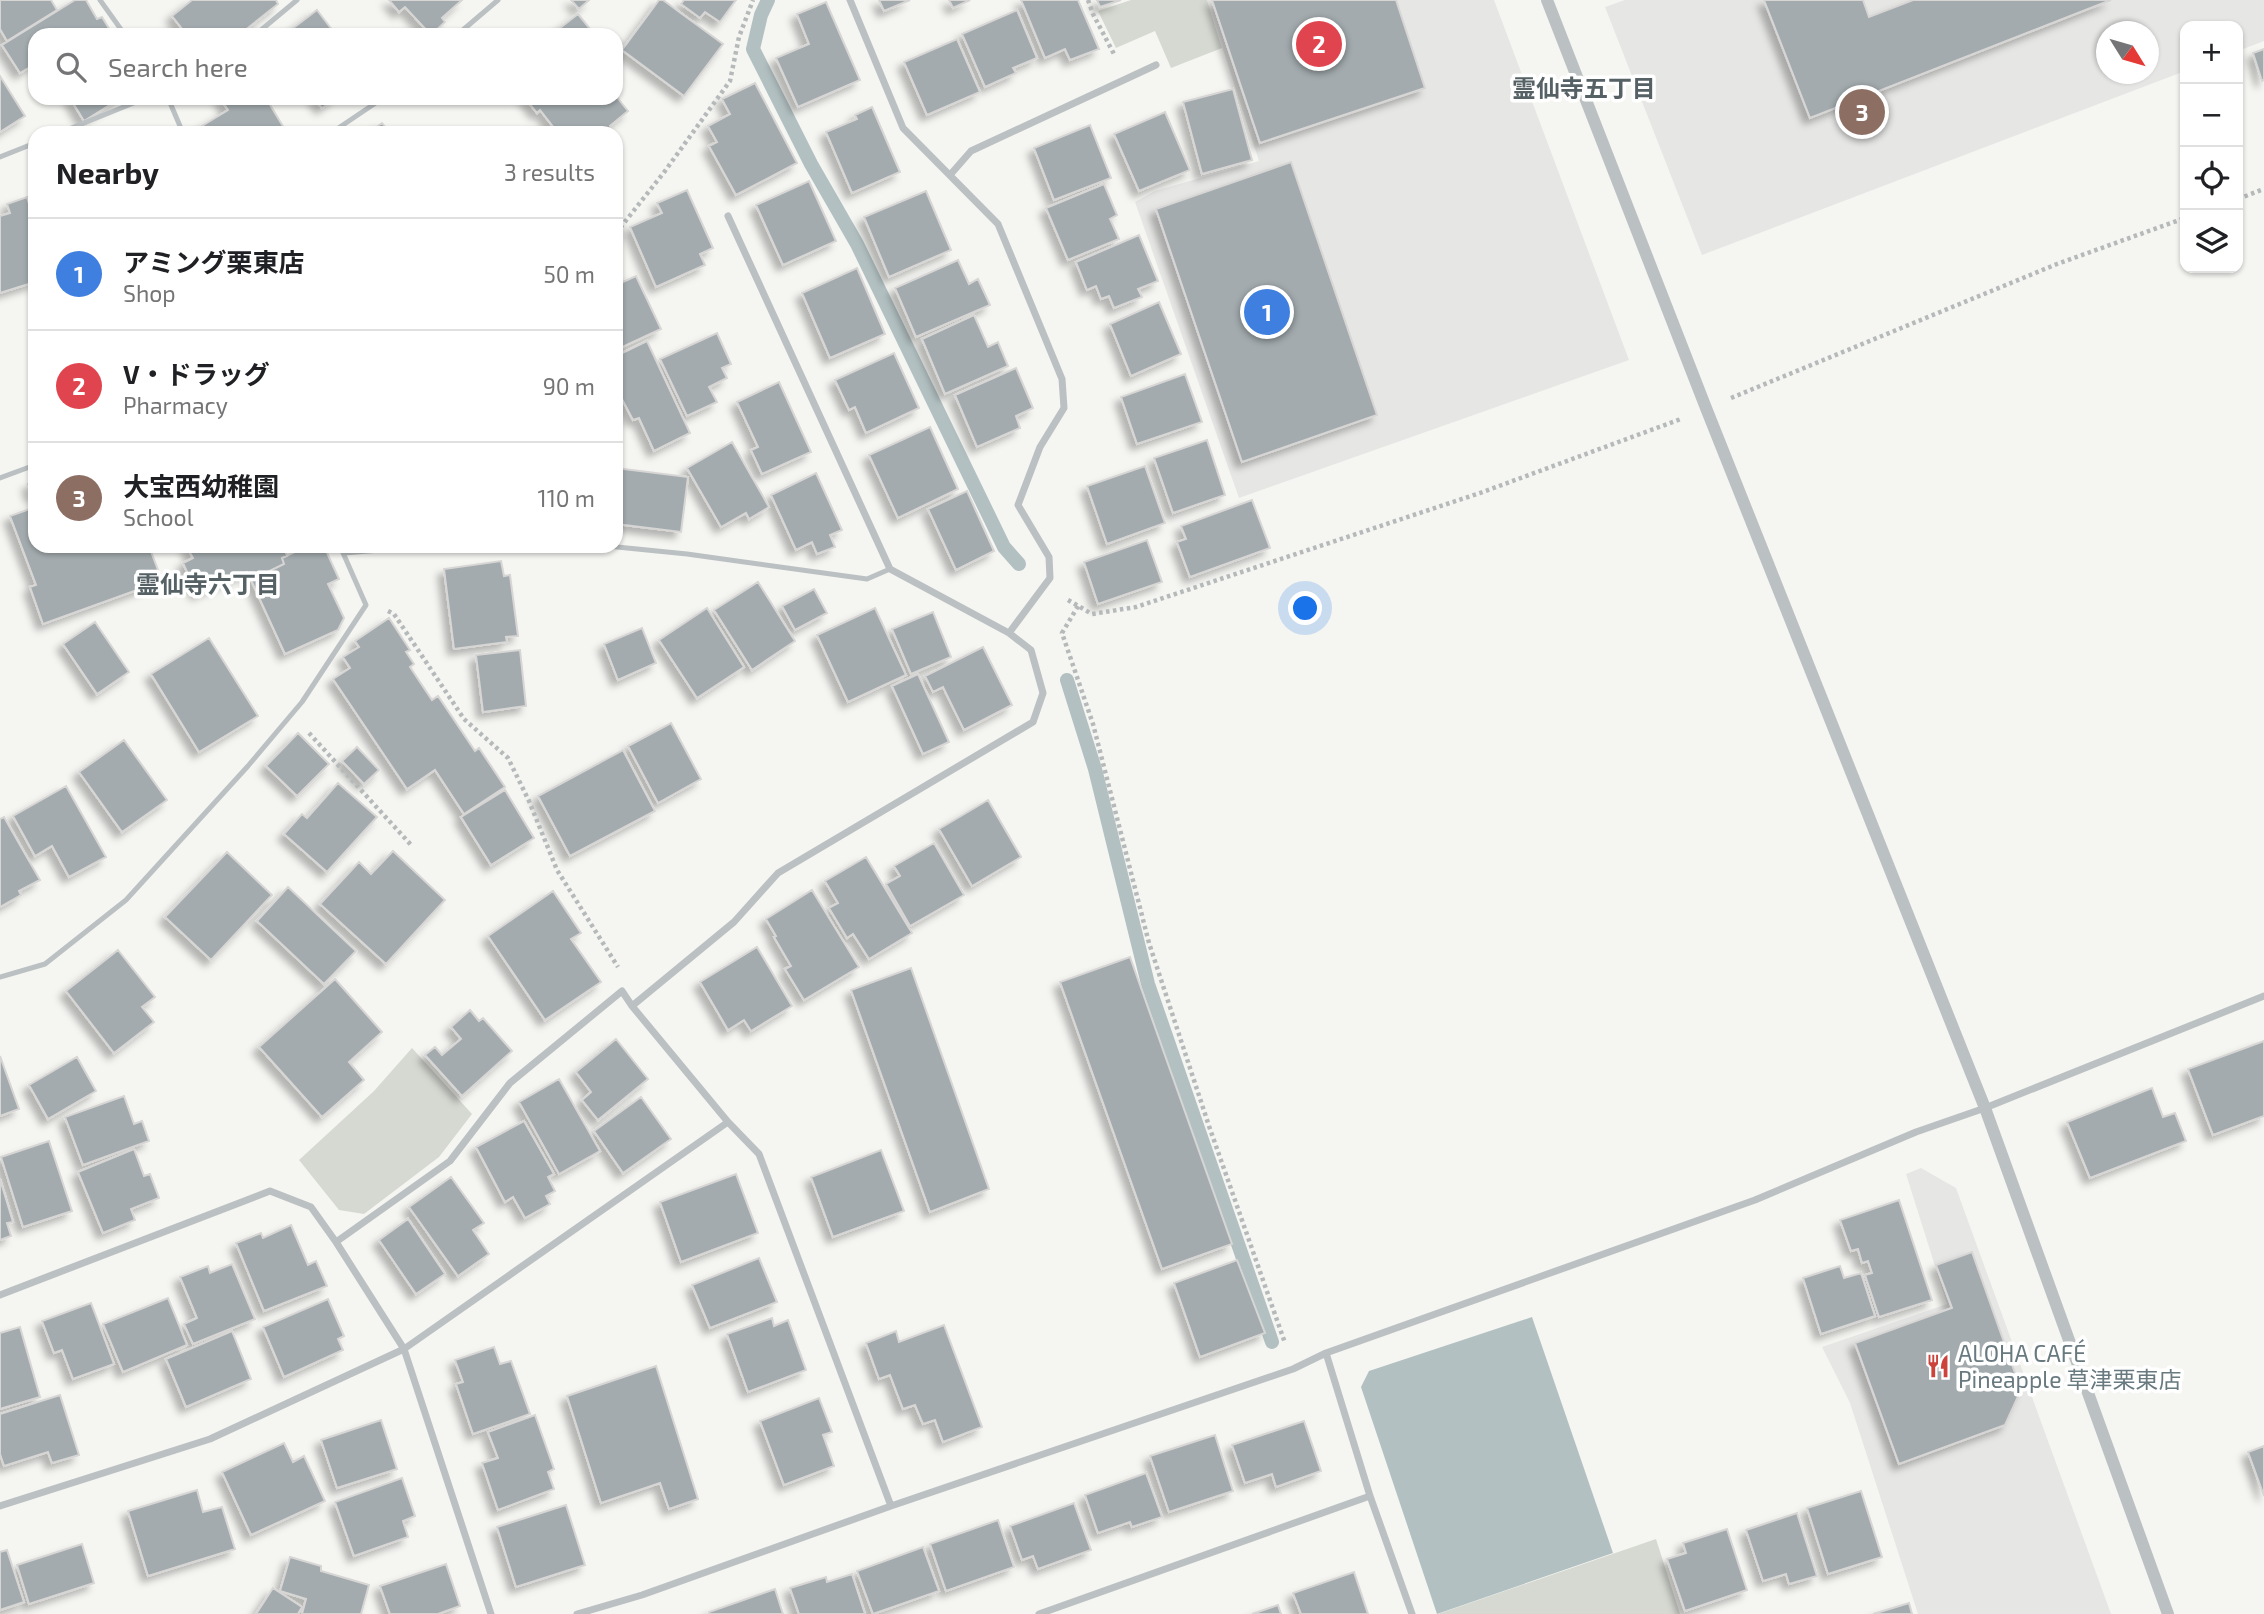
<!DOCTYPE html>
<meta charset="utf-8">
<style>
body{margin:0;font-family:"Exo 2","Noto Sans JP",sans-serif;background:#f2f2f2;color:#202124}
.controls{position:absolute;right:21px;top:21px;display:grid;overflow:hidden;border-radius:14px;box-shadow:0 2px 5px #0004}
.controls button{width:63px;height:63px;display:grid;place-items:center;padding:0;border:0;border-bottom:2px solid #e0e0e0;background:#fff;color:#202124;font:35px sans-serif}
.compass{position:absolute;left:2096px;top:21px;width:63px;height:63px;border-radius:50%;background:#fff;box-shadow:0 2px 5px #0004;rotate:127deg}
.you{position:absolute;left:1306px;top:609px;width:24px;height:24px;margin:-18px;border:5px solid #fff;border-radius:50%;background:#1a73e8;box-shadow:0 0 0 10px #1a73e833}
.badge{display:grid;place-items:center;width:46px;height:46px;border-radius:50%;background:#cc433c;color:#fff;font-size:23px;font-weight:700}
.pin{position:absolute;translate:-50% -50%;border:4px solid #fff;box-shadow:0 2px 7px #0006}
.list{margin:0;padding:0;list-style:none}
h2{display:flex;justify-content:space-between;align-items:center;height:91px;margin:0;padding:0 28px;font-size:30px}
h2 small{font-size:23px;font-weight:400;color:#757577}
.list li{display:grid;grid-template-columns:46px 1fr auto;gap:21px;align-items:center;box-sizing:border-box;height:112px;padding:0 28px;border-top:2px solid #e0e0e0}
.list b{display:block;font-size:26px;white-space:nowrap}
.list p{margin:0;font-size:23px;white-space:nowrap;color:#757577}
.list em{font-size:23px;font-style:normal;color:#757577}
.icon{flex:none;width:38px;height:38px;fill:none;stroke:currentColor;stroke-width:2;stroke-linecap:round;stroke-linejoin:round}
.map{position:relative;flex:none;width:2264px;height:1614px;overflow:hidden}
.search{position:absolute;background:#fff;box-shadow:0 2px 5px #0004;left:28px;top:28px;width:595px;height:77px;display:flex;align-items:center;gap:18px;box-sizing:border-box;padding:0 24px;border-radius:21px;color:#757577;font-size:26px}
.panel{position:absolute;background:#fff;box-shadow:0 2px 5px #0004;left:28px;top:126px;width:595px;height:427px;border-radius:21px}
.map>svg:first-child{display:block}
.built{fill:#e6e6e5;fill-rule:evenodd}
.green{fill:#d6d9d2}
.water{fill:#b2c0c1}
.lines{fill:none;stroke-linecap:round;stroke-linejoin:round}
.stream{stroke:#b2c0c1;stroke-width:14}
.building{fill:#a3abae;stroke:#d7d6d5;stroke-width:2;filter:url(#shadow)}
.path{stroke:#b5b9ba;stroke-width:4.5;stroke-dasharray:3.5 3.5;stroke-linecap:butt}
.service{stroke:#bbc0c2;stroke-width:5}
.minor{stroke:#bbc0c2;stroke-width:7}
.tertiary{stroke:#bbc0c2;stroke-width:12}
.labels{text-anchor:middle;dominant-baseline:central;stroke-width:7;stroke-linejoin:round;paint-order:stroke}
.poi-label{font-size:23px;fill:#68797f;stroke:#fff;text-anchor:start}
.neighbourhood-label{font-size:24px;font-weight:bold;fill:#556165;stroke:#fff}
</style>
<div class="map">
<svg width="2264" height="1614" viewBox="0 0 2264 1614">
<defs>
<filter id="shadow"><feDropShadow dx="-6" dy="6" stdDeviation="3.5" flood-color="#0004"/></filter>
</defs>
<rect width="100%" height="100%" fill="#f5f5f2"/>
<!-- built -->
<path class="built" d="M1207 0H1494L1629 360 1239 498 1135 202 1155 191 1259 161Z
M1625 0H2264V41L2238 51V26H2185V71L1702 255 1605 7ZM2106 32H2148V74H2106Z
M1921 1168 1956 1188 2111 1614H1918L1850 1403 1822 1347 1947 1304 1906 1174Z"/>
<!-- green -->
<path class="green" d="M1131 0H1207L1222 48 1171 68 1155 31 1116 48 1098 11Z
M412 1048 472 1114 439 1157 364 1214 339 1210 299 1160 374 1091Z
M1656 1539 1680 1614H1438Z"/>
<!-- water -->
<path class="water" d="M1532 1317 1613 1553 1437 1614 1361 1387 1369 1371Z"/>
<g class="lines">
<!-- stream -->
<path class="stream" d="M768 0 761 15 753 49 811 164 857 244 1004 547 1019 564
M1067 680 1095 769 1148 984 1272 1342"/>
</g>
<!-- building -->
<path class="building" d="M0 0H51L57 10 7 41 0 29Z
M75 0H86L97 19 102 17 113 35H35V64L20 73 2 45Z
M192 0H276L278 4 239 35H187L172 16Z
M389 0H462L442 18 445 22 431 35 405 7 399 12Z
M571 0H589L579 9Z
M659 0H663L723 44 684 96 622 50Z
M684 0H736L720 22 705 12 700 18 681 4Z
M879 0H910L884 11Z
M949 0H970L953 8Z
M1021 0H1078L1099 49 1070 60 1065 49 1045 58Z
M1097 0H1121L1100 7Z
M1212 0H1396L1425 88 1260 143Z
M1764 0H1863L1869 17 1913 0H2111L1810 118Z
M826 2 860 80 798 107 776 58 809 44 797 14Z
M317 10 336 35H284Z
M1017 10 1037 58 1013 68 1016 73 985 87 962 34Z
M578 14 595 35H551Z
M957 39 980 92 927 115 904 62Z
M2264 49V80L2262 81 2253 53Z
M0 76 25 116 0 132Z
M755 83 797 163 736 195 709 146 717 142 708 126 730 114 722 99Z
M1233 89 1252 160 1202 174 1183 102Z
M616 96 628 111 610 126 614 132 612 133H558L540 110 537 113 525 98H616Z
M70 98H121L84 121Z
M220 98H266L287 133H200L197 129 228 110Z
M314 98H336L322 108Z
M872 107 900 172 852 193 826 132 857 119 855 115Z
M1165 112 1190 170 1139 191 1114 134Z
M382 123 390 133H368Z
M1090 125 1111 178 1054 200 1034 148Z
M1291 162 1377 415 1242 462 1156 209Z
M809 181 836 241 783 265 756 205Z
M1104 184 1117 215 1110 219 1119 239 1068 260 1046 208Z
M687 190 713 248 700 254 705 265 656 287 630 227 662 213 657 203Z
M926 191 951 250 889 277 864 217Z
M27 197 32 214 35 213V282L0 293V216L10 213 7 204Z
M1139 235 1158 281 1138 289 1142 297 1114 308 1109 296 1101 299 1096 286 1087 290 1076 262Z
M958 260 969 284 978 279 990 305 916 337 895 288Z
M857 268 885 334 830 358 802 293Z
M636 276 661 329 616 350V285Z
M1159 302 1181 354 1131 376 1110 324Z
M974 315 988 347 998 342 1008 366 945 394 922 339Z
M717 333 731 364 722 368 727 378 709 387 717 402 687 416 660 359Z
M647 341 690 433 654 451 639 418 633 420 622 399 616 402V356Z
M894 353 919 408 866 433 855 407 849 410 835 380Z
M1016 368 1033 408 1016 416 1020 428 977 447 955 395Z
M1185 374 1202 422 1137 444 1121 397Z
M779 382 811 452 762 474 751 450 758 447 737 402Z
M930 427 958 489 898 518 869 455Z
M1207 440 1225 495 1173 513 1154 458Z
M732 442 769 507 749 519 746 513 721 527 687 468Z
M1145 466 1165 523 1107 544 1087 486Z
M616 468 688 477 681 532 616 524Z
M816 473 842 530 830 535 835 547 817 554 812 542 796 550 771 495Z
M35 482V496L32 497 28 484Z
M967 491 994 551 956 570 928 509Z
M1252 500 1270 548 1190 577 1177 542 1186 539 1181 526Z
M35 507V546H149L162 581 43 624 30 587 36 585 10 516Z
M1147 540 1162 582 1098 604 1084 562Z
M189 546H283L287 556 282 558 284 564 251 580 247 572 197 594 183 563 193 558 187 547Z
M307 546H324L339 579 328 584 344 618 338 630 285 654 251 580 284 564 282 558Z
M501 561 504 576 510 575 518 636 506 637 507 642 454 649 444 569Z
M758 582 795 641 752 670 714 610Z
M814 589 827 613 795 630 782 606Z
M707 608 744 667 697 698 659 640Z
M875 608 906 675 848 702 817 635Z
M933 612 951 657 911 674 892 629Z
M389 618 410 650 406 652 414 664 410 667 432 700 438 696 475 751 479 748 505 787 464 814 435 770 407 789 333 679 350 668 343 657 359 647 355 641Z
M95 622 129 672 97 694 63 644Z
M642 628 656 663 618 680 604 644Z
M209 638 258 716 199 752 151 674Z
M983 647 1012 705 964 730 943 687 933 692 925 676Z
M520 650 526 706 483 712 476 655Z
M918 674 949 742 923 754 892 686Z
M671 723 701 779 658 803 628 746Z
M298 733 329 764 297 796 266 766Z
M124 740 167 800 122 832 79 772Z
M357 747 379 770 364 784 342 761Z
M623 750 655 811 570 856 538 796Z
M338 783 377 817 327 872 284 834 302 814 307 818Z
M66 786 106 857 69 877 52 846 35 856 13 816Z
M505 790 534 838 491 865 461 817Z
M988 800 1021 857 972 886 939 829Z
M4 817 40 880 19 891 21 895 0 907V819Z
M934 843 964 895 910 926 886 884 900 876 894 866Z
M393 851 445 900 386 964 320 904 359 862 371 874Z
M227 852 272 895 211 960 165 917Z
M866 857 912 933 869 959 853 934 847 938 829 908 838 903 825 881Z
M288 887 356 951 324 984 257 921Z
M812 890 859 967 804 1000 785 969 791 966 774 937 776 936 766 919Z
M553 891 581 933 571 939 601 982 545 1020 488 936Z
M757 947 792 1006 751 1031 744 1020 728 1030 700 982Z
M118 950 155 997 142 1007 154 1022 114 1053 66 991Z
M1130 957 1232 1244 1162 1269 1060 982Z
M911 968 989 1189 930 1212 851 990Z
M335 979 382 1032 349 1062 364 1080 322 1117 259 1047Z
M470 1010 479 1021 483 1018 512 1051 462 1096 425 1055 435 1047 442 1055 461 1039 451 1027Z
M616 1039 648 1079 598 1120 582 1100 591 1092 576 1072Z
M2264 1041V1116L2213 1135 2188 1069Z
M0 1056 19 1109 0 1116Z
M77 1057 96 1091 48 1119 29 1085Z
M559 1079 600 1151 559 1174 519 1102Z
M2152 1088 2163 1117 2175 1113 2186 1141 2090 1178 2067 1122Z
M124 1096 134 1124 142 1121 149 1141 83 1165 65 1117Z
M641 1097 671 1139 623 1173 594 1131Z
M524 1121 554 1174 548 1177 555 1191 546 1196 550 1204 525 1218 513 1197 505 1202 476 1147Z
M49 1141 72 1211 23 1227 1 1157Z
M134 1149 144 1176 150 1174 159 1198 131 1209 135 1220 103 1233 78 1172Z
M881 1150 904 1211 833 1237 811 1177Z
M736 1174 758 1233 681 1262 660 1202Z
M451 1177 484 1223 473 1230 489 1254 458 1276 409 1207Z
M0 1179 13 1222 7 1223 11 1236 0 1240Z
M1899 1200 1932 1300 1879 1317 1865 1275 1872 1273 1868 1261 1862 1263 1858 1249 1851 1251 1840 1220Z
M408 1219 445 1274 416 1294 379 1240Z
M291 1225 308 1265 316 1261 327 1286 264 1311 236 1243 261 1233 263 1238Z
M1972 1252 2021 1390 2005 1425 1899 1464 1855 1343 1952 1308 1936 1265Z
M759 1258 777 1302 710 1328 692 1285Z
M1237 1260 1265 1333 1200 1357 1174 1283Z
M232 1264 255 1319 193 1344 184 1324 197 1318 180 1277 208 1266 210 1273Z
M1840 1266 1844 1278 1861 1273 1875 1316 1821 1334 1803 1278Z
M168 1298 187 1345 123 1372 103 1324Z
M328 1299 344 1336 338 1339 343 1350 284 1377 263 1327Z
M91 1303 114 1364 73 1379 62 1350 54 1353 42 1321Z
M772 1318 774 1326 788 1320 806 1370 748 1392 727 1334Z
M944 1325 982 1427 943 1442 935 1420 923 1424 915 1405 903 1409 890 1375 879 1379 866 1343 896 1331 899 1342Z
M20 1327 40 1397 0 1409V1333Z
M232 1331 251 1379 186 1407 166 1359Z
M494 1347 500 1364 511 1361 530 1414 473 1434 456 1384 463 1382 455 1360Z
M656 1366 698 1499 669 1509 660 1483 601 1503 567 1396Z
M60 1395 79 1455 52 1463 48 1452 4 1466 0 1454V1414Z
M819 1398 832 1432 823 1435 834 1466 784 1485 760 1421Z
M535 1415 554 1469 548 1472 554 1489 498 1510 482 1463 498 1458 488 1432Z
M381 1420 397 1469 337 1488 321 1440Z
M1304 1421 1321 1471 1276 1487 1272 1474 1245 1483 1232 1445Z
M1215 1435 1233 1491 1169 1512 1150 1456Z
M284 1443 293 1462 304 1456 325 1501 251 1535 222 1472Z
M2264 1446V1496L2248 1452Z
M1146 1473 1162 1517 1132 1527 1130 1522 1098 1533 1085 1495Z
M402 1478 415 1516 403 1521 408 1537 354 1556 335 1502Z
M197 1490 203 1512 222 1507 235 1549 148 1576 128 1511Z
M1861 1491 1882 1557 1828 1574 1807 1508Z
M1074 1503 1091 1550 1038 1569 1033 1556 1022 1560 1010 1526Z
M566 1505 585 1565 516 1587 497 1527Z
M1797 1513 1817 1576 1789 1584 1786 1574 1763 1581 1746 1530Z
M998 1520 1014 1567 946 1591 930 1544Z
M1727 1529 1747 1590 1685 1611 1667 1559 1686 1553 1683 1543Z
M82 1544 94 1583 29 1604 17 1565Z
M923 1547 939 1591 873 1614 857 1571Z
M7 1550 24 1602 0 1610V1552Z
M290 1557 321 1566V1571L369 1585 361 1614H302L306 1599 280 1591Z
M446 1564 460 1606 438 1614H390L380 1586Z
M1354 1572 1368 1614H1301L1293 1593Z
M852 1574 865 1614H799L790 1588 826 1577 827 1582Z
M273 1588 302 1607 298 1614H256Z
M775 1589 783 1614H710L709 1612Z
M1909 1603 1912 1614H1873Z
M1278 1605 1281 1614H1252Z"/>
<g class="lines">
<!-- path -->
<path class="path" d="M1088 0 1093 14 1115 56
M2238 199 2264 189
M616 233 665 171 730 81 739 37 753 0
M1731 398 2057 264 2185 218
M1068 600 1092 614 1136 607 1480 493 1681 419
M1078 606 1062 633 1093 724 1149 943 1209 1126 1285 1343
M388 611 394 614 464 719 508 758 529 801 557 870 618 967
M309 733 412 846"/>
<!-- service -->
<path class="service" d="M100 0 125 35
M255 35 297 0
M457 35 498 0
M168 98 183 133
M59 133 146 98
M331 133 383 98
M0 157 35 143
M0 478 35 465
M607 546 687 554 867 579 890 569
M345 553 426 546
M0 977 45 964 126 900 248 766 302 702 366 605 340 546"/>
<!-- minor -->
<path class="minor" d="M850 0 903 128 998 224 1062 379 1064 408 1040 447 1018 505 1049 557 1050 578 1009 633
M950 175 971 151 1156 65
M728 216 890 569 1009 633 1031 650 1043 693 1033 722 778 873 734 922 632 1006 728 1122 759 1154 891 1506
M336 1242 450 1161 510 1083 622 991 632 1006
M0 1295 270 1191 311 1207 336 1242 404 1349 210 1439 0 1506
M1326 1353 1370 1496 1412 1614
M491 1614 404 1349 728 1122
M577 1614 642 1595 891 1506 1293 1369 1326 1353 1755 1200 1916 1132 1985 1108 2264 996
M1039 1614 1370 1496"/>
<!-- tertiary -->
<path class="tertiary" d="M1547 0 1706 408 1985 1108 2168 1614"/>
</g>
<!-- icons -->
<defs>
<g id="restaurant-bare" transform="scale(1.89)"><path d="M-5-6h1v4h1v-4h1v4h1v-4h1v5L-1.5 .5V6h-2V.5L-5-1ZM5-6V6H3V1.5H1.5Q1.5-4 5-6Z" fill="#cc433c" stroke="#fff" stroke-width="2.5" paint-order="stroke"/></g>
</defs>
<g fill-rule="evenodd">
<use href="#restaurant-bare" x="1938" y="1366"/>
</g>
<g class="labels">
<!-- poi labels -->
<g class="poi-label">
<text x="1958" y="1353">ALOHA CAFÉ<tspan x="1958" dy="26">Pineapple 草津栗東店</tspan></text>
</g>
<!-- neighbourhood labels -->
<g class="neighbourhood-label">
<text x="1584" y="87">霊仙寺五丁目</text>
<text x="208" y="583">霊仙寺六丁目</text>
</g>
</g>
</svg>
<div class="controls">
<button>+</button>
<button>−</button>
<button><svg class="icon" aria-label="locate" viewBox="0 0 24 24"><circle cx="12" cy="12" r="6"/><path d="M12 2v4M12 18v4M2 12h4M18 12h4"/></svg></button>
<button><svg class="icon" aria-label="layers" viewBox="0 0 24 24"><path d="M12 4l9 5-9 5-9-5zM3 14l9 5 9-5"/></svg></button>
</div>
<svg class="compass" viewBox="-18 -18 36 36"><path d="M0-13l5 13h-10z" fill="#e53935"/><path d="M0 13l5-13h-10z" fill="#757577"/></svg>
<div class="you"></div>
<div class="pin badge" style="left:1267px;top:312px;background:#3f7fe0">1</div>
<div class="pin badge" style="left:1319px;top:44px;background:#e0444e">2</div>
<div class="pin badge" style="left:1862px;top:112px;background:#8d6e63">3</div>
<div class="search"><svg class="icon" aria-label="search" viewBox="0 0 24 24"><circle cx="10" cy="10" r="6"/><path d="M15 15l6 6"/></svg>Search here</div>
<section class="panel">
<h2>Nearby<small>3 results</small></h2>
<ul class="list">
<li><span class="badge" style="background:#3f7fe0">1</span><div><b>アミング栗東店</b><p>Shop</p></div><em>50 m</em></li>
<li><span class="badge" style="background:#e0444e">2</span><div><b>V・ドラッグ</b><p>Pharmacy</p></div><em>90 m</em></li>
<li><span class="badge" style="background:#8d6e63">3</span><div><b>大宝西幼稚園</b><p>School</p></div><em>110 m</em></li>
</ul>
</section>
</div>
